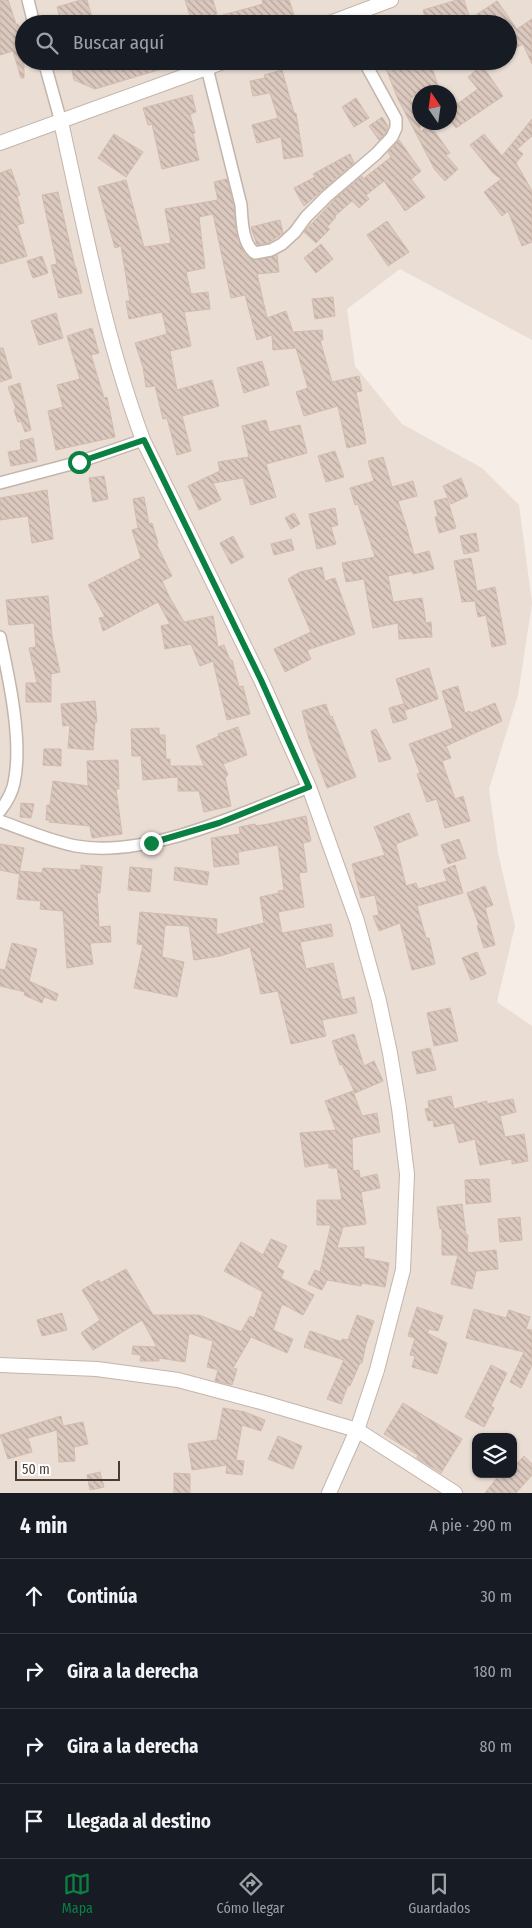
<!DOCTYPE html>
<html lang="es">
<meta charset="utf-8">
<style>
body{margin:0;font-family:"Fira Sans Condensed",sans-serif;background:#20242c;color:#f1f3f6}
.controls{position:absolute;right:15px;bottom:15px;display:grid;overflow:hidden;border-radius:10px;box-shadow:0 1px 4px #0004}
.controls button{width:45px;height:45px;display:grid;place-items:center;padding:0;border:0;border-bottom:1px solid #363941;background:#171b24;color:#f1f3f6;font:25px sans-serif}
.compass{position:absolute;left:412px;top:85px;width:45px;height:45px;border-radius:50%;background:#171b24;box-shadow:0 1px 4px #0004;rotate:347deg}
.scale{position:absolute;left:15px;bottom:12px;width:105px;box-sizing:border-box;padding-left:5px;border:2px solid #493c35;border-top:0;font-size:14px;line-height:18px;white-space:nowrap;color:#493c35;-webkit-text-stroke:4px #fff;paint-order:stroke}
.stop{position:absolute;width:15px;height:15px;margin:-11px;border:4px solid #0b8043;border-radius:50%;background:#fff}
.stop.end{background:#0b8043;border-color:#fff;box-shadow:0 1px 5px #0008}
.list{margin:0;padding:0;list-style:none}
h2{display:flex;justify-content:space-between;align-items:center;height:65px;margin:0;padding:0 20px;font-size:21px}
h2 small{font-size:16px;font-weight:400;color:#9ea1a6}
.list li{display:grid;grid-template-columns:32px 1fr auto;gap:15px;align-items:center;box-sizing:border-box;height:75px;padding:0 20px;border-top:1px solid #363941}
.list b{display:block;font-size:19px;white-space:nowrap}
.list em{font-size:16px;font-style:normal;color:#9ea1a6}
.icon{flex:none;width:28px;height:28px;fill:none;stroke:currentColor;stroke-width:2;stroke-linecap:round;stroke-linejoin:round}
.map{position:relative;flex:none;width:532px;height:1493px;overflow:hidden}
.search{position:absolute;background:#171b24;box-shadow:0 1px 4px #0004;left:15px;right:15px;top:15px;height:55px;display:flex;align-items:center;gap:12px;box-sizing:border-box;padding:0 18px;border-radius:28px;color:#9ea1a6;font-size:19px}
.sheet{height:365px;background:#171b24}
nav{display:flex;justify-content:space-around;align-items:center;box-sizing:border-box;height:70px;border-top:1px solid #363941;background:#171b24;font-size:14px;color:#9ea1a6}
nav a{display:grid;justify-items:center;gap:2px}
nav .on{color:#0b8043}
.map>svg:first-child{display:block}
.residential{fill:#e9ddd4;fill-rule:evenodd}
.building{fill:url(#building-back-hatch);stroke:#d3bbad}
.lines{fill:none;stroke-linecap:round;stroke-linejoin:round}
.minor-casing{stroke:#c4b5ab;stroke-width:14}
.tertiary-casing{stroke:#c4b5ab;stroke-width:16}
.minor{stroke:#fff;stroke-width:11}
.tertiary{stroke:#fff;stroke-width:14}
.route{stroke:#0b8043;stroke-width:6}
</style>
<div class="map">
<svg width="532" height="1493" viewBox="0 0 532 1493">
<defs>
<pattern id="building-back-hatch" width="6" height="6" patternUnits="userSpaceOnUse" patternTransform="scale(1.25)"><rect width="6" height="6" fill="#dbc8be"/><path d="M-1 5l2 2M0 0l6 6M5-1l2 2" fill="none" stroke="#b4a49b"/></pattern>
</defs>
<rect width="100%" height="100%" fill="#f5ede6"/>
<!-- residential -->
<path class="residential" d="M0 0H532V340L400 269 347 309 355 366 402 424 482 468 519 505 532 603 518 695 489 789 498 853 515 926 497 1002 532 1026V1493H0ZM24 24H508V61H24ZM420 92H450V122H420ZM476 1437H513V1474H476Z"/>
<!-- building -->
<path class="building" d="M0 0H8L16 24H18L24 43V78H21L13 51 0 55Z
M81 0H87L94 24H62L57 7Z
M185 0H213L217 14 192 22Z
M262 0H289L297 24H225L223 15 263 4Z
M457 0H464L470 19 497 1 517 29 532 19V64L523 44 508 52V24H427L423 10Z
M70 61H177L178 64 95 89 74 80Z
M383 61H430L440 92H427L424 88 410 99 420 111V132L430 125 450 153 446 155 458 169 445 181 435 170 398 99Z
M482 65 503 96 456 128 450 120V92L457 104 478 89 468 77Z
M282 70 294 113H296L303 156 284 159 281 137 257 143 252 125 278 118 270 93 253 96 250 81 265 78 264 75Z
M192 95 196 112 190 114 195 133 193 134 199 160 162 169 152 124 148 125 143 108Z
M356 98 369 118 354 127 342 107Z
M382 117 388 126 386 133 379 140 369 126Z
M532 119V136L517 149 523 154 516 163 532 191V242L522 246 508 211 502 216 484 192 501 179 493 173 470 145 484 134 502 156Z
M114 134 143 152 126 177 98 158Z
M399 140 421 171 411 179 425 197 405 211 384 181 366 195 369 199 359 208 352 201 335 216 336 217 327 227 330 229 316 243 304 232 337 197 362 176 363 179 391 157 388 152Z
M350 154 354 163 304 206 294 188 315 177 313 174Z
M11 169 20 195 17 196 24 223 17 225 27 256 0 264V173Z
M227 179 234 206 236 233 244 253 253 260 277 255 279 272 257 274 267 318 286 311 293 332 322 330 323 340H320L332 382 359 376 362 391 356 392 366 443 347 448 338 406 304 416 296 392 308 388 296 348 273 350 272 335 257 340 245 295 231 298 213 214 199 217 205 268 186 272 191 294 208 292 210 309 184 312 191 346 170 351 177 390 212 380 219 406 182 416 191 451 177 455 167 418 163 419 155 386 146 387 143 367 135 343 167 334 162 312 129 319 126 301H130L121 246 115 248 98 187 126 180 144 247 171 243 165 209 218 200 214 182Z
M58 192 75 267H76L82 293 59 298 51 265 57 264 42 195Z
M280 220 283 233 268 243 257 245 251 227Z
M387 221 409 252 388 266 367 235Z
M321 244 333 259 316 273 304 258Z
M42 256 48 273 33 278 27 261Z
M333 297 335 316 315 319 312 299Z
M56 313 63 338 39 345 31 321Z
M92 328 99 353 91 355 104 398 107 397 115 437 56 450 48 411 63 407 57 385 80 379 67 336Z
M0 348H3L12 378 0 382Z
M262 361 269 385 244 393 237 368Z
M20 383 31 430 25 432 21 421 18 422 14 410 16 409 8 387Z
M266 420 269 432 300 425 307 453 266 464 276 497 251 505 243 478 213 483 221 500 199 510 188 486 220 471 218 462 249 457 242 426Z
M33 438 37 461 11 466 8 452 21 450 20 441Z
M335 451 344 477 326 482 318 456Z
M383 457 392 487 413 481 417 496 398 501 407 529 414 555 429 551 434 569 413 574 412 571 388 576 393 602 422 598 426 623 431 622 432 637 399 639 398 623 373 628 364 579 346 582 342 563 375 557 358 504 355 505 350 488 374 481 368 461Z
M104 476 108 499 93 502 89 478Z
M461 478 468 496 451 504 443 486Z
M47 490 53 539 32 543 28 516 0 520V498Z
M144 497 149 524 152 523 158 543H156L172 576 162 581 170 598 184 622 213 616 218 647 224 645 230 660H232L239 687 243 686 250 714 227 720 213 661 200 666 191 644 165 649 161 626 170 624 158 602 103 631 99 618 105 617 88 585 141 558 132 530 138 528 133 499Z
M447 498 456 528 439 533 435 517 438 516 434 501Z
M335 508 338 525 331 527 336 544 317 549 309 514Z
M294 513 300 524 291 529 285 518Z
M476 533 479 551 464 554 460 536Z
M233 536 244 557 231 564 220 543Z
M291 539 294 550 274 555 271 544Z
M471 558 477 591 495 587 506 644 492 647 486 615 478 617 475 601 462 602 454 561Z
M322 567 325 581 335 578 355 634 307 650 311 659 285 672 274 649 311 632 288 579 300 572Z
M48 596 52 636 60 672 51 674V702H26V683H37L29 648 36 647 34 623 9 625 6 600Z
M429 668 438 699 406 710 396 679Z
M458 686 465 713 470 711 471 713 495 703 502 721 446 746 451 758 442 761 455 799 463 796 470 821 445 828 437 799 427 802 417 774 420 773 409 744 453 728 442 691Z
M95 701 97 722H95L93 750 68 748 70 725 63 726 61 704Z
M326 704 330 717 332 716 356 777 327 788 309 739 302 711Z
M403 704 407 719 393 723 389 708Z
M238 727 247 755 223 764 228 775 225 777 231 806 204 812 199 791H178V777L143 780 141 756H132L131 729 159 728V735H165L166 759H170V766H204L196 746 219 736 218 734Z
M376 729 391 759 379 762 371 731Z
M44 749H61V766L43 765Z
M118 760 119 789H116L122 834 92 838 90 826 49 822 50 820H46L47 805H50L53 781 88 786 87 761Z
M21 803 34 804 31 818 20 817Z
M409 813 418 835 396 844 406 886 416 883 418 889 447 881 443 870 455 865 463 893 417 906 426 938H429L435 964 412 970 400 923 379 931 373 916 379 915 375 895 361 898 352 864 385 855 374 827Z
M306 816 311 841 303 843 307 872 299 873 304 907 278 912 282 933 331 924 333 936 300 942 306 969 333 963 342 1000 354 997 357 1013 322 1020 326 1036 291 1044 278 991 261 994 250 947 220 956 194 960 189 926 165 925 162 957 184 962 177 997 134 988 143 945 137 944 140 912 217 919 216 935 264 923 260 897 279 893 278 891 284 890 278 845 238 852 239 864 214 867 211 838 240 834 239 827 255 824 256 826 268 824Z
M459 839 466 858 448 864 441 845Z
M0 844 24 848 19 874 0 870Z
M81 865 102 867 100 893H97L99 927 110 926 111 942 90 943 93 964 67 968 63 911 40 909 41 901 17 899 20 871 42 873 43 868 81 870Z
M130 867 152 869 150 892 128 890Z
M175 867 209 872 207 885 174 880Z
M485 886 493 905 485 908 495 945 484 948 477 926 479 925 467 893Z
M12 943 37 949 29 981 58 994 56 1001 44 997 42 1003 24 995 25 992 0 986V969L5 970Z
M477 952 486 974 471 980 462 958Z
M450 1008 458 1041 434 1046 427 1013Z
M354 1034 364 1066 374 1061 383 1081 355 1093 342 1064 340 1065 332 1041Z
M430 1048 436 1070 417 1074 412 1052Z
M353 1091 362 1116 377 1113 380 1132 352 1138 353 1171 359 1170 360 1178 377 1174 380 1188 361 1192 366 1224 343 1227 337 1248 364 1247V1258L389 1263 385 1287 362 1283 361 1286 327 1280 322 1290 308 1284 315 1270 320 1272 331 1225H317V1200H342L337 1168H329V1163L305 1167 300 1133 336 1130 325 1101Z
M451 1096 454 1109 487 1101V1104L513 1099 516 1112 500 1116 505 1137 524 1134 528 1161 512 1164V1159L480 1165 475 1139 459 1143 454 1123 434 1127 433 1120 428 1121 425 1109 429 1108 428 1101Z
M489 1179 491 1202 466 1204 465 1180Z
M462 1204 466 1235H468L467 1253 496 1250 498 1269 476 1271 472 1289 451 1284 458 1255H442V1228L440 1229 437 1207Z
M520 1217 522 1240 500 1242 498 1219Z
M271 1239 287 1246 277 1267 284 1271 281 1278 314 1295 303 1315 282 1304 273 1330 293 1339 287 1353 251 1337 233 1368 237 1369 232 1385 215 1381 218 1370 207 1367 213 1341 189 1333 185 1362 159 1358V1361H140L141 1355 132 1354 133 1346 157 1347 142 1320 93 1350 81 1333 100 1320 82 1290 99 1280 100 1283 126 1269 153 1315H199L241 1332 250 1316 254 1318 263 1292 224 1271 241 1242 263 1255Z
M417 1307 443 1316 438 1331 429 1329 427 1333 447 1343 437 1374 412 1367 415 1356 410 1355 415 1338 408 1336Z
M474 1309 506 1318 509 1310 530 1317 526 1329 532 1330V1365L521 1388 510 1382 524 1352 466 1338Z
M62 1313 67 1330 42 1336 37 1320Z
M357 1315 374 1321 366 1344 362 1363H360L350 1386 348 1385 341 1404 327 1399 344 1360 304 1347 310 1331 342 1342V1339L348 1340Z
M491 1365 507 1373 491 1406 494 1408 484 1427 465 1417Z
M403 1403 462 1439 441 1473 417 1458 418 1455 384 1434Z
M223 1408 245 1412 265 1420 261 1431 242 1425 236 1460 244 1461 242 1475 226 1473 227 1465 192 1470 188 1444 217 1440Z
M61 1416 63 1426 83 1422 88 1444 74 1447 75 1461 59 1462 57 1430 28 1438 32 1452 8 1459 0 1435Z
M278 1436 302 1446 293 1469 268 1459Z
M524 1456 532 1464V1475L516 1493H485L500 1474H513V1467Z
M100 1472 104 1487 90 1490 87 1475Z
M174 1473 190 1474V1493H174Z"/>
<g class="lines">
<!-- minor casing -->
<g class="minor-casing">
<path id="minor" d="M28 0 34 24
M44 61 61 122
M207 68 241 205C242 219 242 244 255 253L271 250 282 244 295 232 306 217 327 196 376 154 392 137 396 128V119L364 61
M0 483 79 462 143 440
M0 637C9 678 23 742 14 783 12 793 6 803 0 811
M0 821C25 830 50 841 76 846 146 859 243 813 309 787"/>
</g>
<!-- tertiary casing -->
<g class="tertiary-casing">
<path id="tertiary" d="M327 24 391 0
M61 122C85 229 105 338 143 440L261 680 309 787 357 921 379 1001 390 1053 399 1108 407 1174 403 1270 377 1370 357 1430 329 1493
M0 143 226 61
M0 1365 97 1369 178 1380 261 1402 357 1430 455 1493"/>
</g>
<!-- minor -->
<use href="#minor" class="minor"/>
<!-- tertiary -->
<use href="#tertiary" class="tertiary"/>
</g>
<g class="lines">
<!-- route -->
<path class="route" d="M79 462 144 440 261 680 309 787 219 823 151 843"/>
</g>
</svg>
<div class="controls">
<button><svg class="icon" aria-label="layers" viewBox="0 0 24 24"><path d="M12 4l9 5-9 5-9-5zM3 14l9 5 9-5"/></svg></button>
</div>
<svg class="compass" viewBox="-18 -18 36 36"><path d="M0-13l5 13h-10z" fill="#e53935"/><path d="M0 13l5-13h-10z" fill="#9ea1a6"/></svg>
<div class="scale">50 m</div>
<div class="stop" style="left:79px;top:462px"></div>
<div class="stop end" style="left:151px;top:843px"></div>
<div class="search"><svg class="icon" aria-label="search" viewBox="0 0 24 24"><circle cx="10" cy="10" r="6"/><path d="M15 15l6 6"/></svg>Buscar aquí</div>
</div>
<section class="sheet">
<h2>4 min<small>A pie · 290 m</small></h2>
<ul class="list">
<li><svg class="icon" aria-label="ahead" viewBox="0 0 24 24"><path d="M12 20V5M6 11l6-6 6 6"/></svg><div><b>Continúa</b></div><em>30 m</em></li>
<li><svg class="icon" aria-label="right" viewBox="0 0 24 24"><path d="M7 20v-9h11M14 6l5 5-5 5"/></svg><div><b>Gira a la derecha</b></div><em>180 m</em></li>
<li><svg class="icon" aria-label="right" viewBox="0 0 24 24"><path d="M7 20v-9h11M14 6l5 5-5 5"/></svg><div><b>Gira a la derecha</b></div><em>80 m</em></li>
<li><svg class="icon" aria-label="arrive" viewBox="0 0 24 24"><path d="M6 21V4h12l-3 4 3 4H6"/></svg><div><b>Llegada al destino</b></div></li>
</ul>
</section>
<nav>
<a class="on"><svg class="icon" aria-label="map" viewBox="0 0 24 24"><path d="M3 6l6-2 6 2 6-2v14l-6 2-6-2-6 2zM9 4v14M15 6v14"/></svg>Mapa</a>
<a><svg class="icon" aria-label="directions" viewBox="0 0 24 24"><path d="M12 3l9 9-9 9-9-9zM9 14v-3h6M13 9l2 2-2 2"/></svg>Cómo llegar</a>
<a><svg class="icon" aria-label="saved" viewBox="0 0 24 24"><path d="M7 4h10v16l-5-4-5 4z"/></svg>Guardados</a>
</nav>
